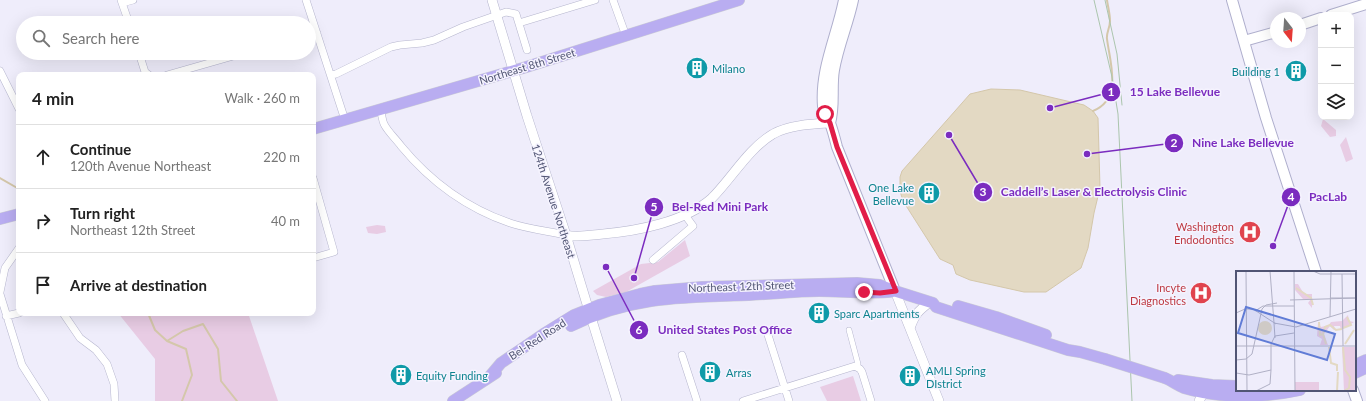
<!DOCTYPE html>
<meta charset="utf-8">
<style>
body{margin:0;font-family:Lato,sans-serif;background:#f6f6f6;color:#222}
.controls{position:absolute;right:12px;top:12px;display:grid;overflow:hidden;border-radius:8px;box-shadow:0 4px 16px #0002}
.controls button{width:36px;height:36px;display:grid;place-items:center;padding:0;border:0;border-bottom:1px solid #e0e0e0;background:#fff;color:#222;font:20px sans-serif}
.compass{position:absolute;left:1270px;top:12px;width:36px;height:36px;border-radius:50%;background:#fff;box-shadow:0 4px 16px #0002;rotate:163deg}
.stop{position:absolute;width:12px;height:12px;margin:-9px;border:3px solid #e11d48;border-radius:50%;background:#fff}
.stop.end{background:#e11d48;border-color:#fff;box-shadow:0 1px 4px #0008}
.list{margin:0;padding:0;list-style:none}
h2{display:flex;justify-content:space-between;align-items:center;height:52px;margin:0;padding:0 16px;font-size:17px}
h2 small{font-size:13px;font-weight:400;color:#767676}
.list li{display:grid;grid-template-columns:26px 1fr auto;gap:12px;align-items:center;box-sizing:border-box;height:64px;padding:0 16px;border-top:1px solid #e0e0e0}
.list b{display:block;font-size:15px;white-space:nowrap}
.list p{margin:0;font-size:13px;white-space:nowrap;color:#767676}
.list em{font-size:13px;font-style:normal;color:#767676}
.icon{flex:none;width:22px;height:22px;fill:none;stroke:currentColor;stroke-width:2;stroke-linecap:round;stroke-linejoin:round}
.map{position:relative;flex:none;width:1366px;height:401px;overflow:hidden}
.search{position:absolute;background:#fff;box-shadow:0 4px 16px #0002;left:16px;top:16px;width:300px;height:44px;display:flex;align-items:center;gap:10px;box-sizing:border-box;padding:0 14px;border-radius:22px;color:#767676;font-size:15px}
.panel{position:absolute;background:#fff;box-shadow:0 4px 16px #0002;left:16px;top:72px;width:300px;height:244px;border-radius:8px}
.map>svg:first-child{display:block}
.green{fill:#e8cce4}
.water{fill:#e3d9c3;stroke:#d4c7aa}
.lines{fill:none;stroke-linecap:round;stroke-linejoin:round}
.stream{stroke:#d4c7aa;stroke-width:2}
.pedestrian-casing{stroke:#b6b6ce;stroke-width:6}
.minor-casing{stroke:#b6b6ce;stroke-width:8}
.tertiary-casing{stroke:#b6b6ce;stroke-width:10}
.secondary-casing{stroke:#afafcd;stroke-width:12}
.primary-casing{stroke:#cbccd5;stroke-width:12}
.pedestrian{stroke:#fff;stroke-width:5}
.minor{stroke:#fff;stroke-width:7}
.tertiary{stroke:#fff;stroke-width:9}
.secondary{stroke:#fff;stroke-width:10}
.primary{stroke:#b9adf1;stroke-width:11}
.tram{stroke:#abc5ad;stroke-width:1}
.primary-bridge-casing{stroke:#cbccd5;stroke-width:12;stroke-linecap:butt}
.primary-bridge{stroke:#b9adf1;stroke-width:11}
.route{stroke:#e11d48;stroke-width:5}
.labels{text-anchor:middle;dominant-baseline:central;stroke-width:3;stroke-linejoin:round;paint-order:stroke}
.street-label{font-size:11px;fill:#515574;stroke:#f5f3fe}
.culture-label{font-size:11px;fill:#0d838f;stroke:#f5f3fe;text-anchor:start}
.health-label{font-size:11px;fill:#be3a42;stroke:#f5f3fe;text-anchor:end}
.inset-river{fill:none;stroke:#e3d9c3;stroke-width:2}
.inset-road{fill:none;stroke:#b0b0c5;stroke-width:1}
.view{fill:#607cd6;fill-opacity:0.15;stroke:#607cd6;stroke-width:2}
.inset-edge{fill:none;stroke:#515574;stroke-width:2}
.leader{fill:none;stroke:#7b2cbf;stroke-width:1.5}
.callout-dot{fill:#7b2cbf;stroke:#f5f3fe;stroke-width:1.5}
.mark-label{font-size:12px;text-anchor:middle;font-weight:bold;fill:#fff}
.callout-label{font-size:12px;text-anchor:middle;font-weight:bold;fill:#7b2cbf;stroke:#f5f3fe;stroke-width:3;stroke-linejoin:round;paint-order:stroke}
</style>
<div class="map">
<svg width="1366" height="401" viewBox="0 0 1366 401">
<rect width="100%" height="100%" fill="#efedfb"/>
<!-- green -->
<path class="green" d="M1323 119 1336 130V136L1330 137 1321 126Z
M1346 137 1353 159 1346 162 1340 145Z
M377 225 385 226 386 232 377 234 368 233 366 227Z
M685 240 690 256 626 292 606 297 597 295 593 291 641 264 658 262Z
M118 313H248L278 401H155V359Z
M853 376 861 401H827L820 387Z"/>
<!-- water -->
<path class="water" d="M991 89 1020 90 1084 105 1093 111 1098 118 1100 188 1094 213 1088 248 1081 268 1046 292H1024L970 280 956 274 953 265 940 259 903 201 900 191V177L902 171 970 94Z"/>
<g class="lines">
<!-- stream -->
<path class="stream" d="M1093 111C1123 99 1110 63 1107 39 1106 33 1110 28 1110 21 1110 14 1108 7 1107 0
M0 178 19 189
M148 313 155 330 167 341 183 331 203 324 218 349 221 381 237 401
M167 341 186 349 192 375 182 401"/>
<!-- pedestrian casing -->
<g class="pedestrian-casing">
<path id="pedestrian" d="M849 330 858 364"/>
</g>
<!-- minor casing -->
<g class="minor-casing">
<path id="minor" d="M121 0 129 23
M306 0 345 120
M613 0 626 36
M122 3 133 0
M519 23 595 0
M309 35 317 33
M139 53 145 72 149 75
M0 71 19 109
M167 75 244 53
M331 75 336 74 391 47 400 45 422 43 434 40 463 27 506 12 516 14 527 50
M380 109C382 114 382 120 384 124 388 132 396 139 401 146 430 181 466 208 510 223 528 229 547 231 566 235
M313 178 334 252 313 258
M653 260 693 226 685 215
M0 292 5 268 19 248
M0 294 22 365 45 401
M63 313 80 338 96 350 107 364 114 384 115 401
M6 316 19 313
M768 335 789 401
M682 355 697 401
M743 401 855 366 860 369 862 372 871 401"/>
</g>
<!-- tertiary casing -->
<g class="tertiary-casing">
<path id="tertiary" d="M492 0 527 116 566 235 586 301 617 401
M566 235C578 238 590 235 603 234 637 231 685 222 712 198 732 178 748 149 773 134 789 125 812 124 830 123
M895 291 939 401
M910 328C915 314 918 311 930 302
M1199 401 1204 392 1208 389"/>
</g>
<!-- secondary casing -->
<g class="secondary-casing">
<path id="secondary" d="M844 0C837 36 820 69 823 106 824 113 827 117 830 123 833 131 835 139 837 147L895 291
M1232 0 1266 118 1316 272
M1331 15 1366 4
M1300 25 1321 18
M1244 41 1276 32
M830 123C835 106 831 87 834 70 838 46 848 24 853 0
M1353 390 1357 401"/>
</g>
<!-- primary casing -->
<g class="primary-casing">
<path id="primary" d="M313 129 523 68 739 0
M0 219 19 214
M958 306 996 317 1046 335
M571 326C630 296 685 297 749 295 772 294 796 291 819 291 843 291 871 295 895 291
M1355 365 1366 360
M1355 373 1366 368
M490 376 501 363 545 333 574 315 599 305 640 294 655 291 702 287 857 283 880 285 895 291 933 303 936 307 1068 350 1080 352 1105 359
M1165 378C1172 381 1177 385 1184 388 1221 399 1263 398 1300 390
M1178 380 1212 385 1237 386
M453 401 496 373"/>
</g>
<!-- pedestrian -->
<use href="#pedestrian" class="pedestrian"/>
<!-- minor -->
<use href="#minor" class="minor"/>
<!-- tertiary -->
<use href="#tertiary" class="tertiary"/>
<!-- secondary -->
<use href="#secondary" class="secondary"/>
<!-- primary -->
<use href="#primary" class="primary"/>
<!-- tram -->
<path class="tram" d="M1094 0 1112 77 1118 114 1132 401
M1105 0 1117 54 1122 105"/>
<!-- primary-bridge casing -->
<g class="primary-bridge-casing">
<path id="primary-bridge" d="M1105 359 1165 378"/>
</g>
<!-- primary-bridge -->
<use href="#primary-bridge" class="primary-bridge"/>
</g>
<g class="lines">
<!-- route -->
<path class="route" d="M825 114 830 123 837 147 896 291 880 293 864 292"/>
</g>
<!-- icons -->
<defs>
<g id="building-disc" transform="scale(1.15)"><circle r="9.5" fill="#0f9aa8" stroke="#f5f3fe"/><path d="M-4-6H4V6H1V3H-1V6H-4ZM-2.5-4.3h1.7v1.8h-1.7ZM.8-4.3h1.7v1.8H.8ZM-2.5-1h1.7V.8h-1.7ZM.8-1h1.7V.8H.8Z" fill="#fff"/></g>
<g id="hospital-disc" transform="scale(1.15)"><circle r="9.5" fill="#e0444e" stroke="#f5f3fe"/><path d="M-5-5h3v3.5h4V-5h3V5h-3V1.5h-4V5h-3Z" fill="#fff"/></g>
</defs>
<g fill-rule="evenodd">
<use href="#building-disc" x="697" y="68"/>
<use href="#building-disc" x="1296" y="71"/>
<use href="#building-disc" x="929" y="193"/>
<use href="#hospital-disc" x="1250" y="232"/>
<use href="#hospital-disc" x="1201" y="293"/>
<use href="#building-disc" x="819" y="313"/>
<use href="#building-disc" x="710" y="372"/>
<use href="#building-disc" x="401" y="375"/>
<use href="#building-disc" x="910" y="376"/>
</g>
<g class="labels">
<!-- street labels -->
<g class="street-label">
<text transform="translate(527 66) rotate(-17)">Northeast 8th Street</text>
<text transform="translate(554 201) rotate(72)">124th Avenue Northeast</text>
<text transform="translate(741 286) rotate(-2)">Northeast 12th Street</text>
<text transform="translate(537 339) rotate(-33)">Bel-Red Road</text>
</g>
<!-- culture labels -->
<g class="culture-label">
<text x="712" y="68">Milano</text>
<text x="1280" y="71" text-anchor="end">Building 1</text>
<text x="914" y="187" text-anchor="end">One Lake<tspan x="914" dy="13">Bellevue</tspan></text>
<text x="834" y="313">Sparc Apartments</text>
<text x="926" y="370">AMLI Spring<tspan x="926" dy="13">DIstrict</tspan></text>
<text x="726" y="372">Arras</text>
<text x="416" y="375">Equity Funding</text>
</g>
<!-- health labels -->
<g class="health-label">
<text x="1234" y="226">Washington<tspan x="1234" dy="13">Endodontics</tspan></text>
<text x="1186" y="287">Incyte<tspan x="1186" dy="13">Diagnostics</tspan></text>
</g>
</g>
<!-- overview -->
<g transform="translate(1236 271)">
<rect width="120" height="120" fill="#efedfb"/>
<path d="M59 13H62L68 23H76V37L72 32 75 28H67L59 19ZM112 44 113 50 118 51 105 59 104 55H98L99 58H103L98 59 94 55 88 63 92 74H84L86 68 81 65 82 52 85 56 93 54 95 51 106 50ZM106 76H120V120H108ZM59 111H83V120H59Z" fill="#e8cce4"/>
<path d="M22 57a7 7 0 1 1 14 0a7 7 0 1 1-14 0Z" fill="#e3d9c3"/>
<path class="inset-river" d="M60 17 75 27 77 34M83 51 84 64 87 63 90 73M107 57 115 54 111 46M87 63 89 56 94 54 100 59 106 58M109 73 118 59M93 76 95 92 101 94V100M107 76 109 99 114 106 113 117 108 120M101 120 102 101"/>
<path class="inset-road" d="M10 0 11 120M34 0 38 52M58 0 59 120M77 0 84 3H120M106 3 107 75M94 27H120M54 29 120 27M19 40 27 35H58M0 42 9 38H17L40 53M94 46 95 0M38 52 60 56 120 38M38 52 39 67M39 65 58 62M0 75H120M0 89 10 88 16 83 26 38 30 34 41 32M35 99V73L39 65M0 102 13 104 35 99M20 120 34 113 35 99"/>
<path class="view" d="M10 36 99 63 91 89 2 62Z"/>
<rect width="120" height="120" class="inset-edge"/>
</g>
<!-- callouts -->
<path class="leader" d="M1050 108L1111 92M1087 154L1174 143M949 135L983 192M1273 246L1291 197M634 278L654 207M606 267L639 330"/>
<g class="callout-dot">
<circle cx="1050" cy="108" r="4"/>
<circle cx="1087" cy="154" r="4"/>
<circle cx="949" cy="135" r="4"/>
<circle cx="1273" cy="246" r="4"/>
<circle cx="634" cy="278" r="4"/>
<circle cx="606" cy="267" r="4"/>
<circle cx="1111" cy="92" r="10"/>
<circle cx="1174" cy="143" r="10"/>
<circle cx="983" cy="192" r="10"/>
<circle cx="1291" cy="197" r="10"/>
<circle cx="654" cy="207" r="10"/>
<circle cx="639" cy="330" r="10"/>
</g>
<g class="mark-label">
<text x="1111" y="96">1</text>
<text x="1174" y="147">2</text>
<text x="983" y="196">3</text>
<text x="1291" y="201">4</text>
<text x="654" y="211">5</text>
<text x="639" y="334">6</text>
</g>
<g class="callout-label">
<text x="1175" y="96">15 Lake Bellevue</text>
<text x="1243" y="147">Nine Lake Bellevue</text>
<text x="1094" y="196">Caddell’s Laser &amp; Electrolysis Clinic</text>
<text x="1328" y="201">PacLab</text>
<text x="720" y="211">Bel-Red Mini Park</text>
<text x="725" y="334">United States Post Office</text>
</g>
</svg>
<div class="controls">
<button>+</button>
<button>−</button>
<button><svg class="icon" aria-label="layers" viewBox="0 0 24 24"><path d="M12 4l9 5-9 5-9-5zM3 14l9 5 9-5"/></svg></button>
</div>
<svg class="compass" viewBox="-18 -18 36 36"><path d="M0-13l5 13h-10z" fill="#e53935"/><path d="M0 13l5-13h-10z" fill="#767676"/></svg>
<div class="stop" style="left:825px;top:114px"></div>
<div class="stop end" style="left:864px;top:292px"></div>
<div class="search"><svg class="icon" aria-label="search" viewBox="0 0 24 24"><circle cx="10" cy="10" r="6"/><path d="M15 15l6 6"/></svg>Search here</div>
<section class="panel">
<h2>4 min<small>Walk · 260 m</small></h2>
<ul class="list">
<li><svg class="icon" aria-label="ahead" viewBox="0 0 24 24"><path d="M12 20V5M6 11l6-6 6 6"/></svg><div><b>Continue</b><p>120th Avenue Northeast</p></div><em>220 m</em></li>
<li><svg class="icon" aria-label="right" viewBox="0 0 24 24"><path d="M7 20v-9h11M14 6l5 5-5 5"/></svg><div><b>Turn right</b><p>Northeast 12th Street</p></div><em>40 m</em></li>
<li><svg class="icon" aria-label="arrive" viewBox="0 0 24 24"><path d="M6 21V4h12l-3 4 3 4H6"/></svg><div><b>Arrive at destination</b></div></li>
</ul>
</section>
</div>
